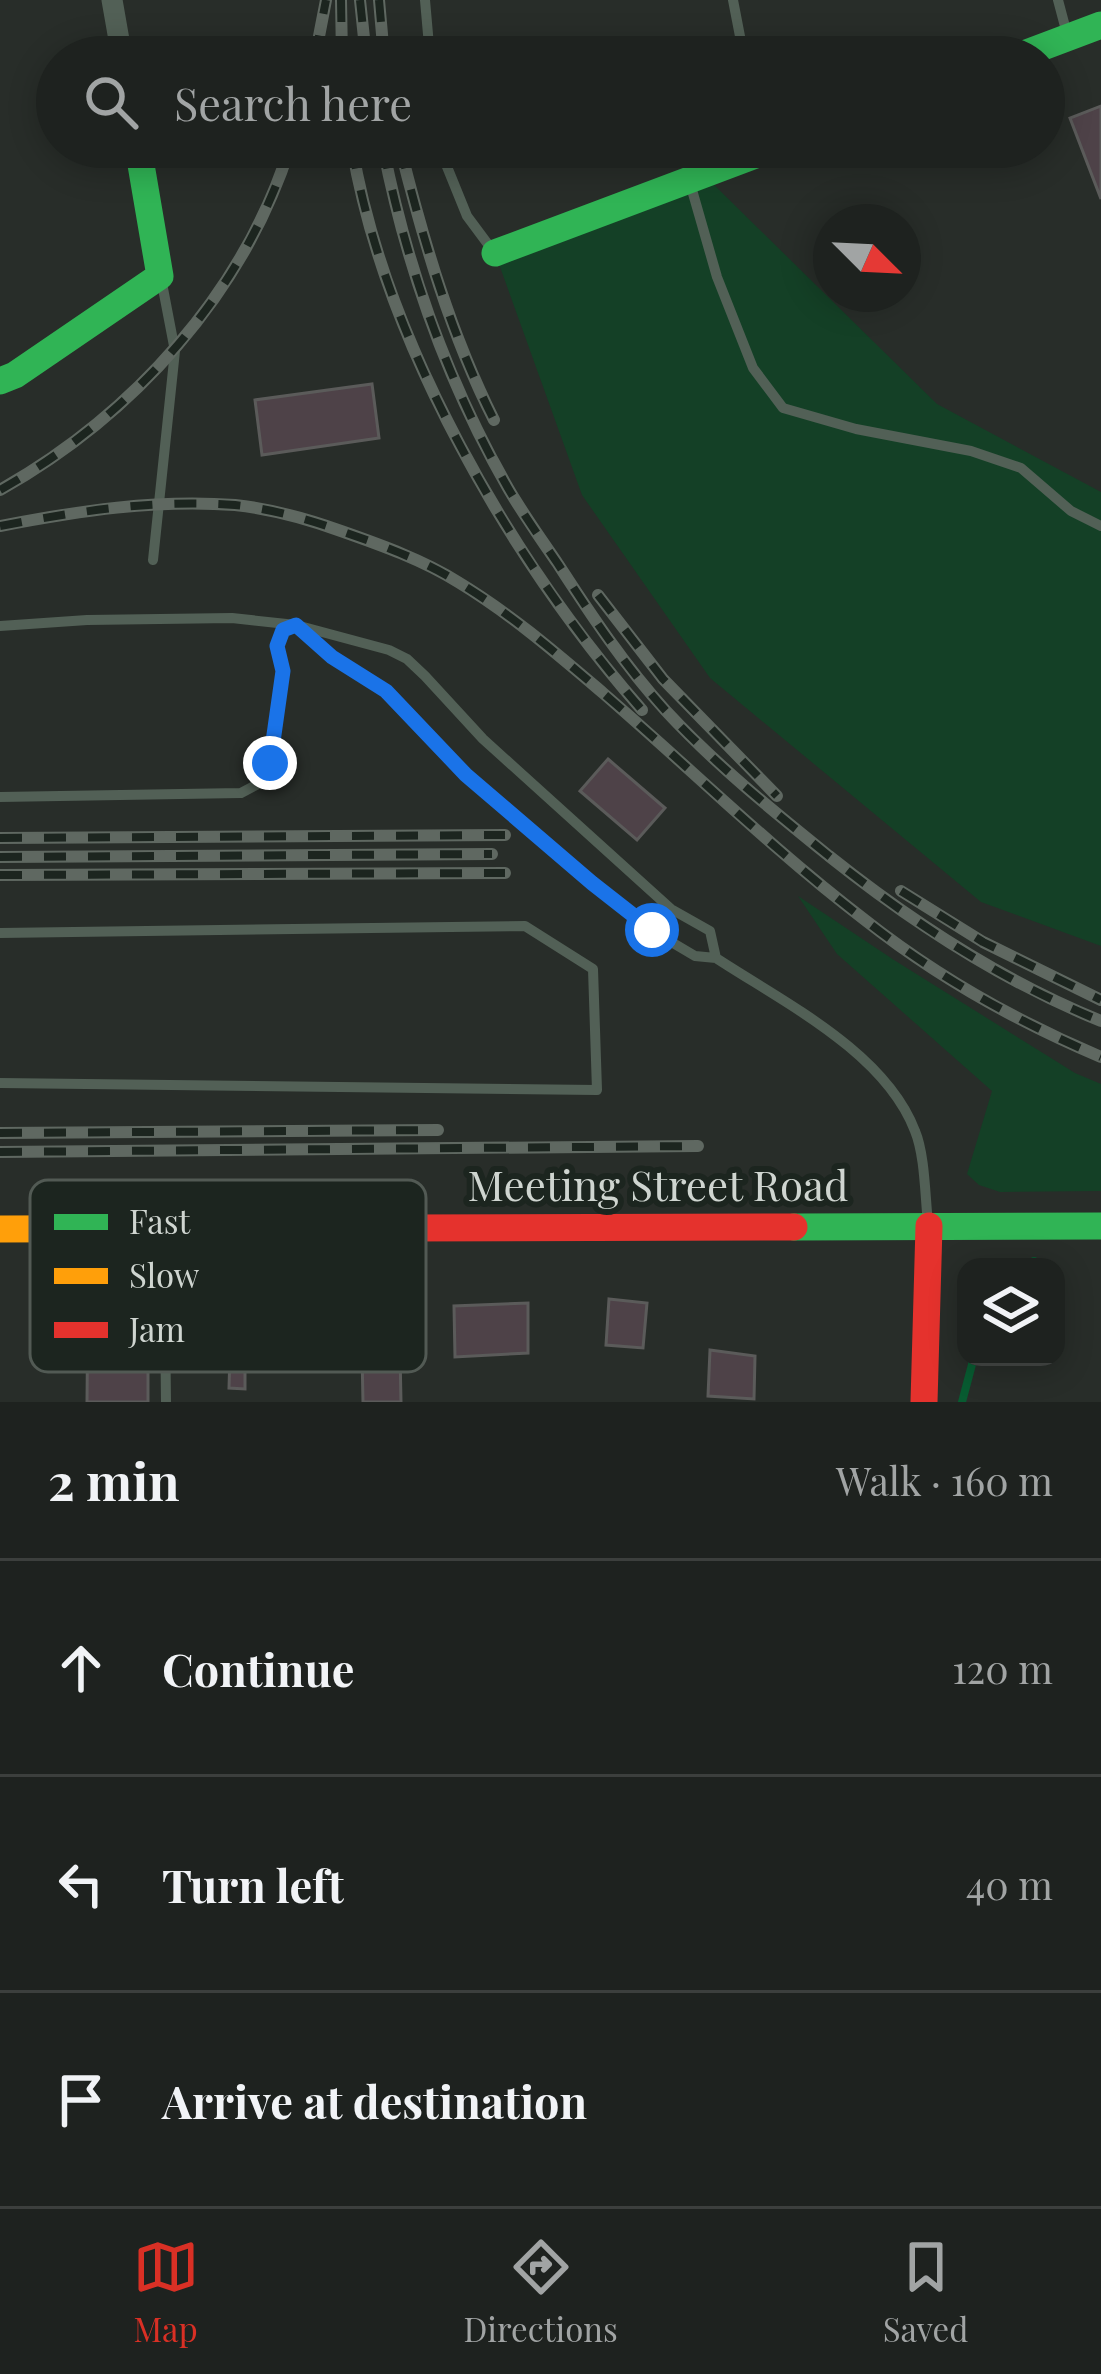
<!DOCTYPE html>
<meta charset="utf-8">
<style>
body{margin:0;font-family:"Playfair Display",serif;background:#262a28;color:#f1f3f6}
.controls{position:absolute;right:36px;bottom:36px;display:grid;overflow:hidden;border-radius:24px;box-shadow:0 6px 30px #0003}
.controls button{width:108px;height:108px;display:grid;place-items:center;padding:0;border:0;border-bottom:3px solid #3c3f3d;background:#1e221f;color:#f1f3f6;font:60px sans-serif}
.compass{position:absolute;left:813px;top:204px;width:108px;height:108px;border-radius:50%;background:#1e221f;box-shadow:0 6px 30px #0003;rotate:114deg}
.stop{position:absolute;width:36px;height:36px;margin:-27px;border:9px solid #1a73e8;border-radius:50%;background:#fff}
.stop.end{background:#1a73e8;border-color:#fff;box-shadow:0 3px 12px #0008}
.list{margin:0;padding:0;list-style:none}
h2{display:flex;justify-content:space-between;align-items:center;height:156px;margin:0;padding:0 48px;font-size:51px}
h2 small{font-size:39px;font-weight:400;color:#a1a4a4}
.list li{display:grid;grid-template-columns:78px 1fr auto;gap:36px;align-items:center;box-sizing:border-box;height:216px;padding:0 48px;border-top:3px solid #3c3f3d}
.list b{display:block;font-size:45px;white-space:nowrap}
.list em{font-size:39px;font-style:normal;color:#a1a4a4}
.icon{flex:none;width:66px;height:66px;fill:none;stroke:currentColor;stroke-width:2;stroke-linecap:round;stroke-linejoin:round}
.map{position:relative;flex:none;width:1101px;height:1402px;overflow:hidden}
.search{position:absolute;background:#1e221f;box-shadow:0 6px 30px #0003;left:36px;right:36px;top:36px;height:132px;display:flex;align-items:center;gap:30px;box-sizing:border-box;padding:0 42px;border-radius:66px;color:#a1a4a4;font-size:45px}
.sheet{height:804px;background:#1e221f}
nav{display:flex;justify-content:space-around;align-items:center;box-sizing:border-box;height:168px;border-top:3px solid #3c3f3d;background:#1e221f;font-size:33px;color:#a1a4a4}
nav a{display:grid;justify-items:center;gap:6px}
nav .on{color:#d93025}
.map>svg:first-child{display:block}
.green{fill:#144026}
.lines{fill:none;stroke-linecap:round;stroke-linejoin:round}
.stream{stroke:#085b31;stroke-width:8}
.building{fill:#4e4248;stroke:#5b5b5a;stroke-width:3}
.lane{stroke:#526056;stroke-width:10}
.street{stroke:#526056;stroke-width:21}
.fast{stroke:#30b455;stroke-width:27}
.slow{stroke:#ff9f0a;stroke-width:27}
.jam{stroke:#e5322d;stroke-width:27}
.rail-casing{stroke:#5f6861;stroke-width:12}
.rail{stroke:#1c251f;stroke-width:8;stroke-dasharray:22;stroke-linecap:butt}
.route{stroke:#1a73e8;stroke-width:15}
.labels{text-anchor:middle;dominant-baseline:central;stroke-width:12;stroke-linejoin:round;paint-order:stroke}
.street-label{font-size:42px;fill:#cfd5d0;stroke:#1c251f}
.key{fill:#1c251f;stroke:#525a54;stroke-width:3}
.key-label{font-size:33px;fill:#cfd5d0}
</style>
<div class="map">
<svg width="1101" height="1402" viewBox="0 0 1101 1402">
<rect width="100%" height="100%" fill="#282d29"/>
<!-- green -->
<path class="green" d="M704 175 937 404 1101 492V946L981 902 710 678 582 495 495 253Z
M798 896 894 960 1075 1073 1101 1084V1191L1000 1192 979 1185 967 1174 992 1091 837 954Z"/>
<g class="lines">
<!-- stream -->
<path class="stream" d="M1034 1267V1261
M962 1402 974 1357"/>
</g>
<!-- building -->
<path class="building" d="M1101 106V199L1070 118Z
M372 384 379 438 262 455 255 400Z
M608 759 665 808 637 840 580 791Z
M88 1293H148V1402H87Z
M609 1299 647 1303 643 1348 606 1345Z
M528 1303V1353L455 1357 454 1306Z
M361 1304H399L401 1402H363Z
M710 1350 755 1356 754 1399 708 1396Z
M230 1354 245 1355V1389L229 1388Z"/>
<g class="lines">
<!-- lane -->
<path class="lane" d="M425 0 430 57
M733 0 744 57
M1058 0 1067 34
M439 147 467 216 493 251
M690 183 717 277 753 368 783 408 856 429 971 451 1021 468 1071 511 1101 526
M153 560 175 351 161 278
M0 626 87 620 232 618 296 625 389 650 407 659 425 676 483 739 671 909 710 931 716 958
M0 797 241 793 258 784 270 763 283 671 277 646 283 630 296 625 331 657 386 691 466 775 592 883 651 930 695 956 716 958C783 1002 885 1052 915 1131 925 1155 925 1196 928 1223
M0 933 525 926 593 969 597 1090 0 1083
M164 1232 166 1402
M87 1285 165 1284"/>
<!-- street -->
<path class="street" d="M112 0 122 57"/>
<!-- fast -->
<path class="fast" d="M1016 57 1101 25
M495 253 777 147
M0 381 15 375 160 276 138 147
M794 1227 1101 1226"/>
<!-- slow -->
<path class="slow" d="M0 1229 402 1228"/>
<!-- jam -->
<path class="jam" d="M402 1228 794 1227
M924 1402 929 1226"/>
<!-- rail casing -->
<g class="rail-casing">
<path id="rail" d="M341 0 342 57
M360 0 366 57
M379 0 384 57
M315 57 326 0
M352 147C385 344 512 561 642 710
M383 147C406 265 448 383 508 488 523 514 541 539 558 564 591 615 625 666 666 711 716 765 772 810 829 856 913 923 1002 981 1101 1021
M400 147C423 240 451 335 494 420
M0 490C133 415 243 294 290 147
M0 526C79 511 155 499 235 505 271 509 308 519 341 531 381 545 423 560 458 582 511 614 556 653 603 693 690 768 773 850 865 920 936 976 1018 1022 1101 1057
M598 595 663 679 777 796
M0 838 505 835
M0 857 492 854
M0 875 505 873
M901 891 983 942 1101 1000
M0 1133 438 1130
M0 1152 698 1146"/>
</g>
<!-- rail -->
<use href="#rail" class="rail"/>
</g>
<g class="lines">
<!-- route -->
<path class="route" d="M270 763 283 671 277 646 283 630 296 625 332 657 386 691 466 775 592 883 652 930"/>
</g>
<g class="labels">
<!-- street labels -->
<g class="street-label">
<text x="658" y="1184">Meeting Street Road</text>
</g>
</g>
<!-- legend -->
<rect x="30" y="1180" width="396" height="192" rx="18" class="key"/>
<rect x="54" y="1214" width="54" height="16" fill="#30b455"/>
<rect x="54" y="1268" width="54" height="16" fill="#ff9f0a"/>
<rect x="54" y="1322" width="54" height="16" fill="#e5322d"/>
<g class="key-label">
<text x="129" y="1234">Fast</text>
<text x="129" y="1288">Slow</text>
<text x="129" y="1342">Jam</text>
</g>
</svg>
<div class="controls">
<button><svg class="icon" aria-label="layers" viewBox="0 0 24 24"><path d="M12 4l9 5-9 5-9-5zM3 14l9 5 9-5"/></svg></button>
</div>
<svg class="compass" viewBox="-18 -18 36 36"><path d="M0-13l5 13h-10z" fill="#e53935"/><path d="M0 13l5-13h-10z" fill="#a1a4a4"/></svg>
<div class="stop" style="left:652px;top:930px"></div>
<div class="stop end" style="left:270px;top:763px"></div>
<div class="search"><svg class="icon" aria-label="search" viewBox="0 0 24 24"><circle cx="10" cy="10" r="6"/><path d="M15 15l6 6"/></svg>Search here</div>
</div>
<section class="sheet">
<h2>2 min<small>Walk · 160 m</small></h2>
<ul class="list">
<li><svg class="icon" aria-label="ahead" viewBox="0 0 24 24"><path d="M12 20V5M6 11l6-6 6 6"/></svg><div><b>Continue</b></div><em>120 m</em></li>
<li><svg class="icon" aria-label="left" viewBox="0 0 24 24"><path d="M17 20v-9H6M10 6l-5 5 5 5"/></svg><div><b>Turn left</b></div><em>40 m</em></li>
<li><svg class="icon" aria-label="arrive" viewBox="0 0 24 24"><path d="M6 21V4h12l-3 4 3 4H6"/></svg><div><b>Arrive at destination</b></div></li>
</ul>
</section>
<nav>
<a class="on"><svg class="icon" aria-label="map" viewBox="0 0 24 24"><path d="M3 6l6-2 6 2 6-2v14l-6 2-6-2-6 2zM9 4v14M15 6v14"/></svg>Map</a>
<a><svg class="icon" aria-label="directions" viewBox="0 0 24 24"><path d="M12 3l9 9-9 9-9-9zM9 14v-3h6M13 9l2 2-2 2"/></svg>Directions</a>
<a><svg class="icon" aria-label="saved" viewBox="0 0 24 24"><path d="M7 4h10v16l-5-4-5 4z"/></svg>Saved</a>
</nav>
